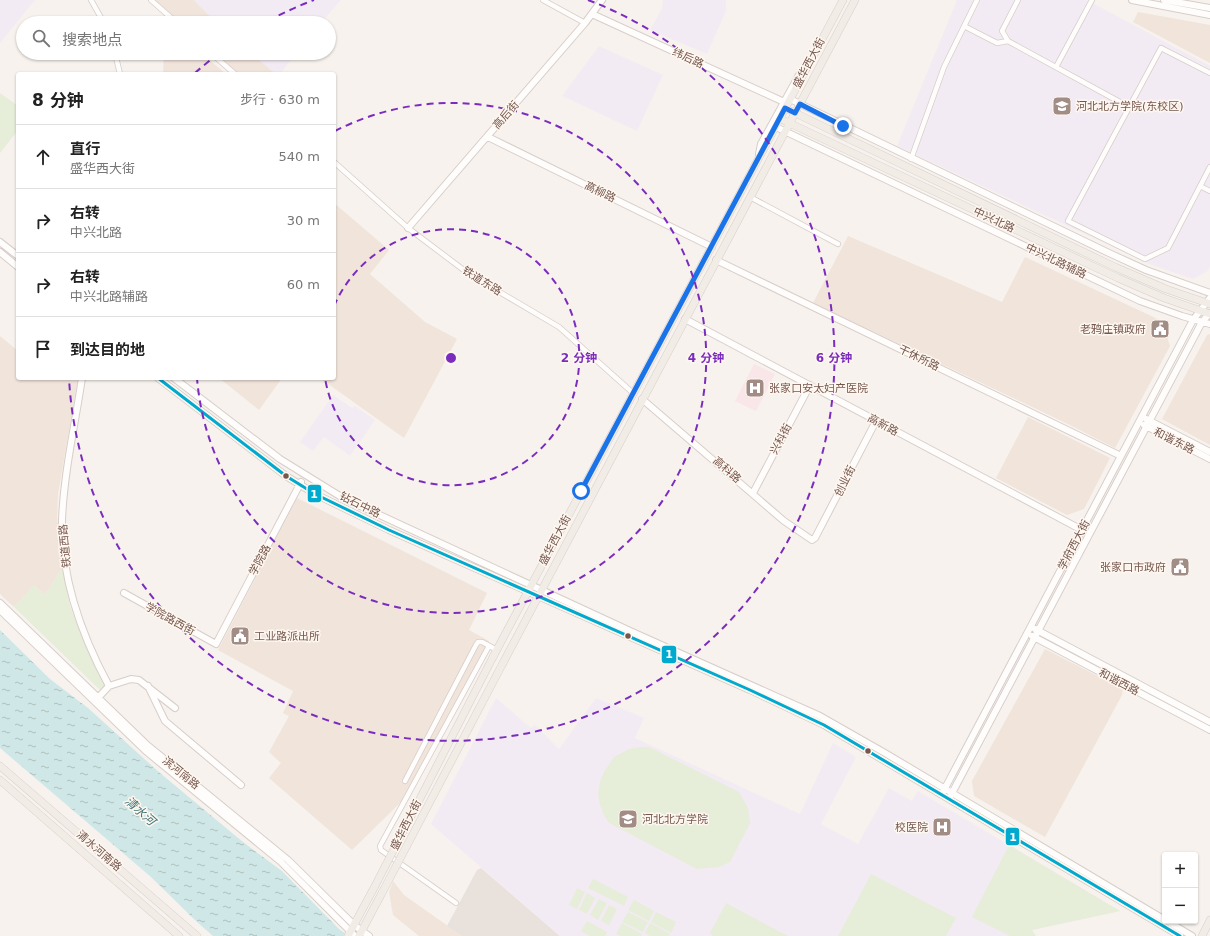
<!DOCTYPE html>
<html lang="zh">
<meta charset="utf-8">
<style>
body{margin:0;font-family:"DejaVu Sans","Noto Sans SC",sans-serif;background:#f2f2f2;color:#222}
.controls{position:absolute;right:12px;bottom:12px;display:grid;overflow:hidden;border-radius:4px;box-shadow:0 1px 3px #0004}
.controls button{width:36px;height:36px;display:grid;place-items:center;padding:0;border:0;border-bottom:1px solid #e0e0e0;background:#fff;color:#222;font:20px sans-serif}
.stop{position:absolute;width:12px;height:12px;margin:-9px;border:3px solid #1a73e8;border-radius:50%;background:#fff}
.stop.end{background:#1a73e8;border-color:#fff;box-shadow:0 1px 4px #0008}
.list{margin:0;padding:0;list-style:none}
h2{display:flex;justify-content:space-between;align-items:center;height:52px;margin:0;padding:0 16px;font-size:17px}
h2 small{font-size:13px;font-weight:400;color:#767676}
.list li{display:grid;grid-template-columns:26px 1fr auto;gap:12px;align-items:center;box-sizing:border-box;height:64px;padding:0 16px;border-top:1px solid #e0e0e0}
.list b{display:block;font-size:15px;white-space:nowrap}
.list p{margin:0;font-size:13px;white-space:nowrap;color:#767676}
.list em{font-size:13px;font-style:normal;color:#767676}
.icon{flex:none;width:22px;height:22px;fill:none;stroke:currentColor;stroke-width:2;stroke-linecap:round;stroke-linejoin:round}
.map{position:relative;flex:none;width:1210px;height:936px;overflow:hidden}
.search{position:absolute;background:#fff;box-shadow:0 1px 3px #0004;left:16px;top:16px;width:320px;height:44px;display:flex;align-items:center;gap:10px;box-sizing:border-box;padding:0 14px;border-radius:22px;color:#767676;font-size:15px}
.panel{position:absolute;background:#fff;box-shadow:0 1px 3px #0004;left:16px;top:72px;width:320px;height:308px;border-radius:4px}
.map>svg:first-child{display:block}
.residential{fill:#f0e4db}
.industrial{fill:#e9e1dc}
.education{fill:#f3ebf3}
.medical{fill:#f8e6e8}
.grass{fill:#e6edd9}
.water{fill:url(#water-ripples)}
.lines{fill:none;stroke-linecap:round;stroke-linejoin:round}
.street-casing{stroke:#d6ceca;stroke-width:6}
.secondary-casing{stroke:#d7ceca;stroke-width:8}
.primary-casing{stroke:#d8cfcb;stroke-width:8}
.street{stroke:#fefdfc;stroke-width:4.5}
.secondary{stroke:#fefdfc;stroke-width:6}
.primary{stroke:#f2ece6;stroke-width:7}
.primary-bridge-casing{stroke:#d8cfcb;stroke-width:8;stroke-linecap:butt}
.primary-bridge{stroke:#f2ece6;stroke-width:7}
.bus-1-casing{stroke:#fef7f0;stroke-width:6}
.bus-1{stroke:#00a9ce;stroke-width:3}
.route{stroke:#1a73e8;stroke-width:5}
.ring{fill:none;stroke:#7b2cbf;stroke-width:2;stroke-dasharray:7 5}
.bus-dot{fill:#75574e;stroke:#fef7f0;stroke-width:1.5}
.labels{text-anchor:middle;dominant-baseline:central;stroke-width:3;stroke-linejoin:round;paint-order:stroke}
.street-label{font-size:11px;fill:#75574e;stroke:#fef7f0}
.poi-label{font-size:11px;fill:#75574e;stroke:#fef7f0;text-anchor:start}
.water-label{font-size:12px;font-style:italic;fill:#427678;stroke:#fef7f0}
.centre{fill:#7b2cbf;stroke:#fef7f0;stroke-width:2}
.ring-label{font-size:12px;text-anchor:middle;font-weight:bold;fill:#7b2cbf;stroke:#fef7f0;stroke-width:3;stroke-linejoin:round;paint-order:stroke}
.line-badge{stroke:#fef7f0;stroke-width:1.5}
.badge-label{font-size:11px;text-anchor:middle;font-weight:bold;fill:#fff}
</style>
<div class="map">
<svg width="1210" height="936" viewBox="0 0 1210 936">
<defs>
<pattern id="water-ripples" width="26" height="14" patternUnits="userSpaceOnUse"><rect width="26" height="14" fill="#cfe8e7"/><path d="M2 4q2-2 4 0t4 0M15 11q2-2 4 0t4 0" fill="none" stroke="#adbfbd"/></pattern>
</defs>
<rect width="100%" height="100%" fill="#f7f2ed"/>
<!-- residential -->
<path class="residential" d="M155 0H194L217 23H181Z
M1138 12 1210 25V63L1133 22Z
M164 53H201L226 74H163Z
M215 53H251L276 74H238Z
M334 203 389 250 370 274 425 322 457 339 404 438 320 378H334Z
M848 236 1002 302 1025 257 1162 321 1170 346 1115 448 1070 425 813 303Z
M1210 334V445L1162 419 1207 335Z
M0 336 18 351V378H78L58 494 57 517 62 568 45 595 34 585 14 607 0 594Z
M219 378H282L259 410Z
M1028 417 1110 458 1084 509 1067 515 996 478Z
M297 498 487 593 469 630 489 641 402 801 352 850 269 778 281 763 269 752 289 716 283 713 293 691 218 650Z
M1045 649 1123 689 1122 695 1045 837 974 796 972 781Z
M393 881 404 895 462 936H419L393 915 389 892Z"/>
<!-- industrial -->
<path class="industrial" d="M481 868 560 936H462L447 926 477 870Z"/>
<!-- education -->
<path class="education" d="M0 0H35L0 43Z
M194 0H341L321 23H217Z
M663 0H726V11L707 54 650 30 662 9Z
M957 0H1087L1210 66V266L1208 271 1193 279 1149 264 897 146Z
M599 46 663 75 637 131 562 96Z
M251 53H296L280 74H276Z
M333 395 352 408 355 406 375 420 350 456 324 437 313 451 300 442Z
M496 698 531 728 535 725 559 749 596 698 618 707 644 718 635 738 800 814 833 743 856 757 821 824 858 844 889 788 912 801 918 791 1120 911 1032 930 1036 936H560L431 824Z"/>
<!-- medical -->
<path class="medical" d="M754 364 775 374 756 411 735 401Z"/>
<!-- grass -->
<path class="grass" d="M0 93 18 106V130L0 153Z
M62 568 70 606 79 630 105 686 100 690 14 607 34 585 45 595Z
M640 747H649L739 792 748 808 750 823 730 862 719 867 697 869 609 823 604 815 600 805 598 794 600 782 604 772 614 757 629 749Z
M1009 845 1120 911 1032 930 1036 936H1010L972 917Z
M871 874 956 918 946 936H838Z
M593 879 628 897 624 906 588 888Z
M577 888 585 892 577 909 569 905Z
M587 893 595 898 587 914 579 910Z
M599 899 607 903 598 920 590 915Z
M634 900 654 911 649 921 628 910Z
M726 903 788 936H713L710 933Z
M609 905 617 909 609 925 601 921Z
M628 912 648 922 643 932 622 922Z
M656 912 676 922 671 933 651 922Z
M587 921 607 932 605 936H590L581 931Z
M622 923 642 934 641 936H621L616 934Z
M650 923 670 934 669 936H650L645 933Z"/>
<!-- water -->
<path class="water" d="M0 630 50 679 88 708 160 773 243 842 282 871 339 929 349 936H213L197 922 151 877 0 748Z"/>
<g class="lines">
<!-- street casing -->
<g class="street-casing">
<path id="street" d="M91 0 104 23
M151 0 177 23
M543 0 585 23
M964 26 997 43 1008 41 1129 107
M1008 41 1002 31 1018 0
M115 53 120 74
M211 53 235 74
M1056 67 1092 0
M1210 73 1161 48 1068 221 1145 259 1168 248 1210 167
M911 159 944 67 977 0
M334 162 408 228 469 274 559 327 633 393
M1200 186 1210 191
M750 197 838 244
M405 781 476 645 478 642H482L497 650
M456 903 381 850 380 846 489 646"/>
</g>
<!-- secondary casing -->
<g class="secondary-casing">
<path id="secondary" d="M1132 0 1210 15
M1164 0 1210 8
M592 14 784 102
M790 99 1109 253 1146 270 1210 293
M776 127 1140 301 1182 316 1210 324
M488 137 712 247
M759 154 761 144 799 75 805 67
M408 228 585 23 602 0
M0 242 18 256
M0 252 18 267
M716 260 1121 456
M685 319 1082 530
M82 378C75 425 64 472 62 520 61 577 82 636 109 686L96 700
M158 378 286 476 315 494 389 530 750 690 824 725 1180 936
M174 378 280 459 343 498 630 631 820 716 885 753 1165 920
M642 399 784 521 812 540 815 538 876 421
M1146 419 1210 452
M1144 425 1210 459
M753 493 810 385
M124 593 216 644 301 482
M0 603 146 744 288 860 354 925 369 936
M0 610 147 752 281 862 355 936
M1035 629 1210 722
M1032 636 1210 730
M109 686 131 679 139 680 175 708
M148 686 165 721 241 785
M943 792 1193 320 1210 298
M951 795 1202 322 1210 313
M1167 921 1192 936"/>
</g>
<!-- primary casing -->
<g class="primary-casing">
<path id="primary" d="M791 111 1115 267 1166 289 1210 304
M785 121 1118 278 1164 298 1210 314
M493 657 843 0
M503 663 855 0
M0 766 197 936
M0 780 179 936
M348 936 375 886
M359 936 383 891
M1202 936 1210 920"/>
</g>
<!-- street -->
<use href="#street" class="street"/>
<!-- secondary -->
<use href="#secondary" class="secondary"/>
<!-- primary -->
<use href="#primary" class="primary"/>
<!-- primary-bridge casing -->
<g class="primary-bridge-casing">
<path id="primary-bridge" d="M375 886 493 657
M383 891 503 663"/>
</g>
<!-- primary-bridge -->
<use href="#primary-bridge" class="primary-bridge"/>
<!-- bus-1 casing -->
<g class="bus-1-casing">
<path id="bus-1" d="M158 378 286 476 315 494 389 530 750 690 824 725 1180 936"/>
</g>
<!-- bus-1 -->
<use href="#bus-1" class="bus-1"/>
</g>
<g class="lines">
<!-- route -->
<path class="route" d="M581 491 785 108 795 113 800 104 843 126"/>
</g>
<!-- distance rings -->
<g class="ring">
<path d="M334 306A128 128 0 1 1 325 378"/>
<path d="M335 131A255 255 0 1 1 197 378"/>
<path d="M195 73A383 383 0 0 1 218 54M268 21A383 383 0 0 1 314 0M588 0A383 383 0 1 1 69 378"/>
</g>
<!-- icons -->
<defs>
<g id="university-square" transform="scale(1)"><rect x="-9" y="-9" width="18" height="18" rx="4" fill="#a28d86" stroke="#fef7f0"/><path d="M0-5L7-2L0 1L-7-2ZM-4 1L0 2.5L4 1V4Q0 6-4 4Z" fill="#fff"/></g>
<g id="civic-square" transform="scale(1)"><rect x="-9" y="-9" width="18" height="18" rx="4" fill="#a28d86" stroke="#fef7f0"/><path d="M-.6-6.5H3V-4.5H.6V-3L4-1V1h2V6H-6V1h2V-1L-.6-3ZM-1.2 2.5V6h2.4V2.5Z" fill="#fff"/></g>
<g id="hospital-square" transform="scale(1)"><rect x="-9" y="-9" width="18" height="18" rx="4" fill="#a28d86" stroke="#fef7f0"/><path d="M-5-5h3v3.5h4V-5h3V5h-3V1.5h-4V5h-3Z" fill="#fff"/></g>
</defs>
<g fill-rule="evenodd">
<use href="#university-square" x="1062" y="106"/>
<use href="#civic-square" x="1160" y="329"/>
<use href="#hospital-square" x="755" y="388"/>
<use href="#civic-square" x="1180" y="567"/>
<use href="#civic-square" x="240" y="636"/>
<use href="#university-square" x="628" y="819"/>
<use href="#hospital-square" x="942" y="827"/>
</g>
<!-- markers -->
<g class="bus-dot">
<circle cx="286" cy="476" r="3.5"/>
<circle cx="628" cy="636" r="3.5"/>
<circle cx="868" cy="751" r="3.5"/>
</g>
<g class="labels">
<!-- street labels -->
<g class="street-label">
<text transform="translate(688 58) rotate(25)">纬后路</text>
<text transform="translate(809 63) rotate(-62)">盛华西大街</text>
<text transform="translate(506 115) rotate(-49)">高后街</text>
<text transform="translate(600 192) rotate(26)">高柳路</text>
<text transform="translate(994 220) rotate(25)">中兴北路</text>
<text transform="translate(1056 261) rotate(26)">中兴北路辅路</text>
<text transform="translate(482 281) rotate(32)">铁道东路</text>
<text transform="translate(919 358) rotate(26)">干休所路</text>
<text transform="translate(883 425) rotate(28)">高新路</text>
<text transform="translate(781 439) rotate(-62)">兴科街</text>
<text transform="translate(1174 441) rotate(27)">和谐东路</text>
<text transform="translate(727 470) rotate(41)">高科路</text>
<text transform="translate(845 481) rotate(-63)">创业街</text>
<text transform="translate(360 505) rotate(26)">钻石中路</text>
<text transform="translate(555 540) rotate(-62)">盛华西大街</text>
<text transform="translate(1074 545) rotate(-62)">学府西大街</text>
<text transform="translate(65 546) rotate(-95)">铁道西路</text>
<text transform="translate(260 560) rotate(-62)">学院路</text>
<text transform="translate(170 619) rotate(29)">学院路西街</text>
<text transform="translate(1119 682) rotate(28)">和谐西路</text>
<text transform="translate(181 773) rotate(39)">滨河南路</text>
<text transform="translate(406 825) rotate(-63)">盛华西大街</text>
<text transform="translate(99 851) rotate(41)">清水河南路</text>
</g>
<!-- poi labels -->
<g class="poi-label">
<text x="1076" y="106">河北北方学院(东校区)</text>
<text x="1146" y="329" text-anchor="end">老鸦庄镇政府</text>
<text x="769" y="388">张家口安太妇产医院</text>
<text x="1166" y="567" text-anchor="end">张家口市政府</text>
<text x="254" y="636">工业路派出所</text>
<text x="642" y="819">河北北方学院</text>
<text x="928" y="827" text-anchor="end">校医院</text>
</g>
<!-- water labels -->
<g class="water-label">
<text transform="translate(140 811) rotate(42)">清水河</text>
</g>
</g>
<circle cx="451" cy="358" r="6" class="centre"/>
<g class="ring-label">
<text x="579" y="362">2 分钟</text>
<text x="706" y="362">4 分钟</text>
<text x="834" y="362">6 分钟</text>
</g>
<g class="line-badge">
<rect x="307" y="484" width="15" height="19" rx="4" fill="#00a9ce"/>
<rect x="661" y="645" width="16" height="19" rx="4" fill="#00a9ce"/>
<rect x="1005" y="827" width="15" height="19" rx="4" fill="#00a9ce"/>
</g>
<g class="badge-label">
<text x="314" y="498">1</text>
<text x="669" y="658">1</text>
<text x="1013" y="841">1</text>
</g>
</svg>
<div class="controls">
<button>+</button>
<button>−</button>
</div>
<div class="stop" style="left:581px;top:491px"></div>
<div class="stop end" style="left:843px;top:126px"></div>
<div class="search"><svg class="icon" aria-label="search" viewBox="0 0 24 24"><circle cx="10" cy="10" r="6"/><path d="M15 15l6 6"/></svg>搜索地点</div>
<section class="panel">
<h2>8 分钟<small>步行 · 630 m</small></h2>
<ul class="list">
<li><svg class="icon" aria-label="ahead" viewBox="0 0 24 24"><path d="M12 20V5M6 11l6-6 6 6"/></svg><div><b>直行</b><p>盛华西大街</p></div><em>540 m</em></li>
<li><svg class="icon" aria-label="right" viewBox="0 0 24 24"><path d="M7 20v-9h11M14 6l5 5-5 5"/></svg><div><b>右转</b><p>中兴北路</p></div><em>30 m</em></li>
<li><svg class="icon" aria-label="right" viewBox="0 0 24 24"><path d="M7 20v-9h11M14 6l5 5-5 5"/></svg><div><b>右转</b><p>中兴北路辅路</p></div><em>60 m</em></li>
<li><svg class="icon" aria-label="arrive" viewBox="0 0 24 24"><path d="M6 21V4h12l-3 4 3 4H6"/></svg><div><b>到达目的地</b></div></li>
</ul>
</section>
</div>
